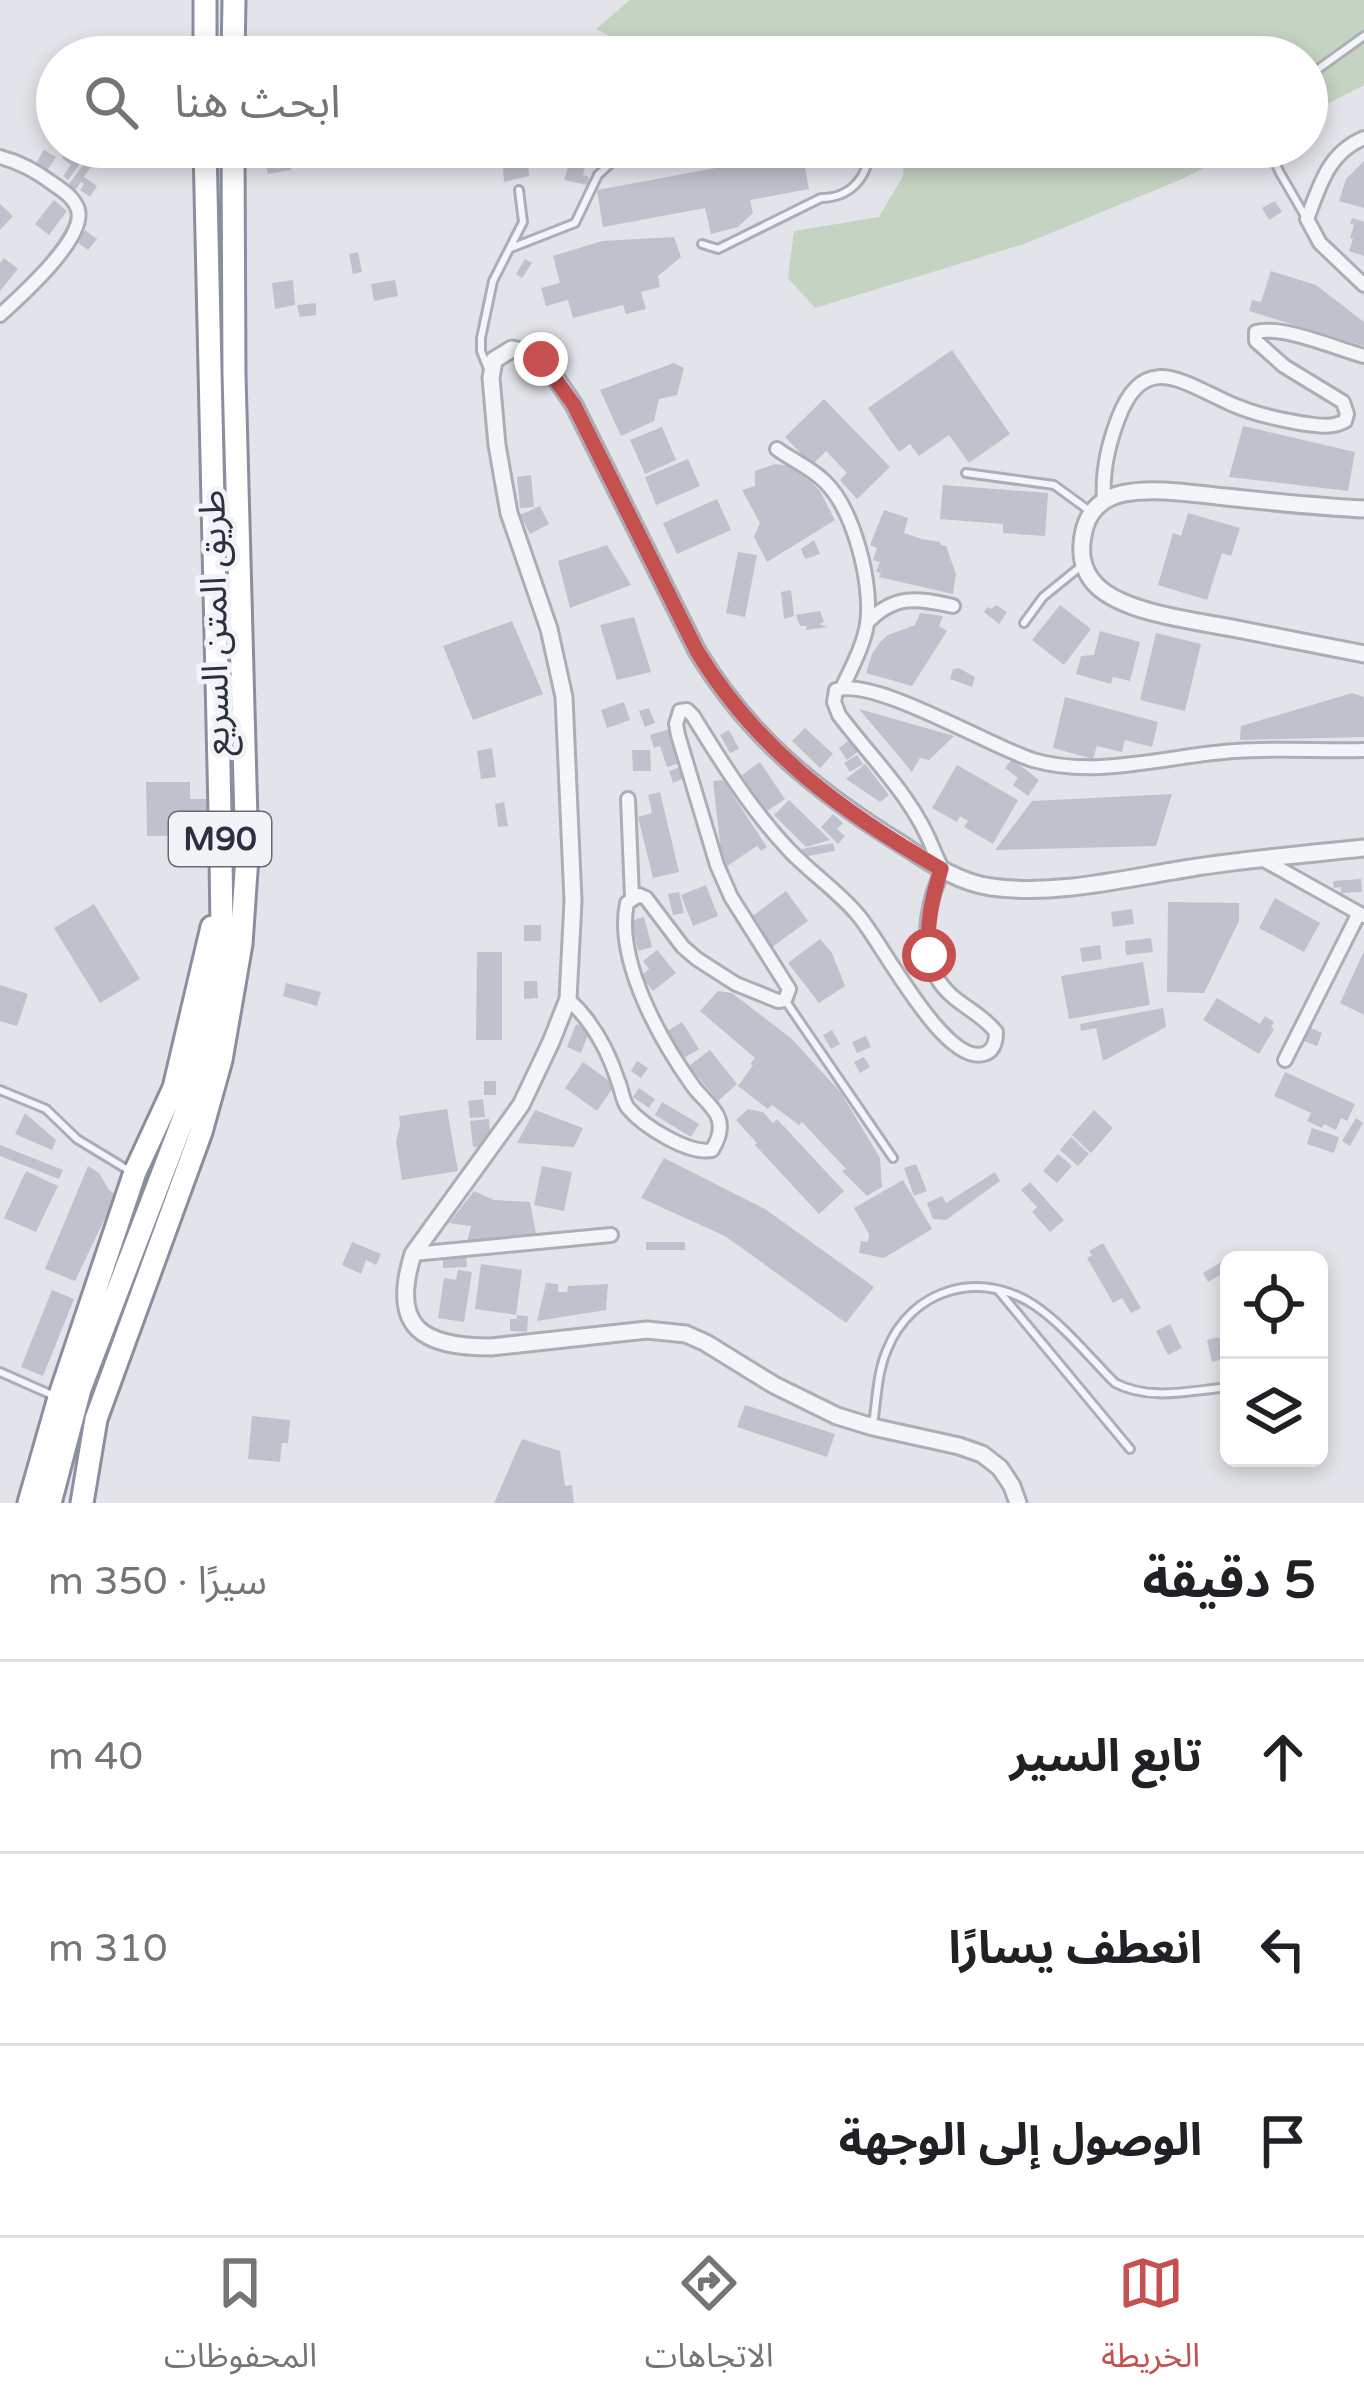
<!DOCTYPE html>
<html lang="ar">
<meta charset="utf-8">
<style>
body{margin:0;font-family:"Varela Round","Noto Sans Arabic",sans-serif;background:#f2f2f2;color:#202124;direction:rtl}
.controls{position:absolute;right:36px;bottom:36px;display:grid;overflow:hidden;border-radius:18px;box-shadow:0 6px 18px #0003}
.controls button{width:108px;height:108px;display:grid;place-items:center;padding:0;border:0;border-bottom:3px solid #e0e0e0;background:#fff;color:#202124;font:60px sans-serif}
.stop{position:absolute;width:36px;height:36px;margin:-27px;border:9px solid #c64f50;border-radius:50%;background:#fff}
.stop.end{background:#c64f50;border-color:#fff;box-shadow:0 3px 12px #0008}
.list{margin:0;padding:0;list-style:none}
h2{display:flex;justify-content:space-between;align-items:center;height:156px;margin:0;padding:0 48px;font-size:51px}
h2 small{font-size:39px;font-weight:400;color:#757577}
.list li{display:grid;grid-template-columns:78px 1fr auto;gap:36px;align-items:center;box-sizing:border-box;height:192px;padding:0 48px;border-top:3px solid #e0e0e0}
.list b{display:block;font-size:45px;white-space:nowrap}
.list em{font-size:39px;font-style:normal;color:#757577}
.icon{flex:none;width:66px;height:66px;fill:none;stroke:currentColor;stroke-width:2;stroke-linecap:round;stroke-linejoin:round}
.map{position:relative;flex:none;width:1364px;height:1503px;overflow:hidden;direction:ltr}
.search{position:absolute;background:#fff;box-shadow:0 6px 18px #0003;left:36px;right:36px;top:36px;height:132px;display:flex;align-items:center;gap:30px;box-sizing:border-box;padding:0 42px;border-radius:66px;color:#757577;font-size:45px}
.sheet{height:732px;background:#fff}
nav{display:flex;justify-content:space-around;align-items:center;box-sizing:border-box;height:168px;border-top:3px solid #e0e0e0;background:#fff;font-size:33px;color:#757577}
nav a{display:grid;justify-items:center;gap:6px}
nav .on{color:#c64f50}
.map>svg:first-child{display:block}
.green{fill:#c5d3c3}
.building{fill:#bfc2cc}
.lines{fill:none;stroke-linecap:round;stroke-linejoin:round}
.service-casing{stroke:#abaeb6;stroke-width:12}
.minor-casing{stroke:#abaeb6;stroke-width:18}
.tertiary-casing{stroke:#abaeb6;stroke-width:21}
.motorway-casing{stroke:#8a8f9f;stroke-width:27}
.service{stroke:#f4f5f8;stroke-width:6}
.minor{stroke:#f4f5f8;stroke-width:12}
.tertiary{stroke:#f4f5f8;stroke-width:15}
.motorway{stroke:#fff;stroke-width:21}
.route{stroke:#c64f50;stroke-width:15}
.labels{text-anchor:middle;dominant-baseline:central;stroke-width:10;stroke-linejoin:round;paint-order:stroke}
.shield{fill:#f1f3f7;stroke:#666a77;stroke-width:3}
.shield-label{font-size:33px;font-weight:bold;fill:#2b3040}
.street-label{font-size:36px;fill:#2b3040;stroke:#f1f3f7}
</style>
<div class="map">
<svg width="1364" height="1503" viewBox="0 0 1364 1503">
<rect width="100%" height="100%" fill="#e2e4e9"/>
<!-- green -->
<path class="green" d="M630 0H1364V85L1307 114V57H649L596 29Z
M904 147H1243L1182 179 1024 244 815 308 788 278 794 231 879 217 903 176Z"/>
<!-- building -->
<path class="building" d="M501 147 527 149 529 176 504 182 503 167 510 166 509 157H501Z
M582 147H589L583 175 589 177 587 185 564 180 572 155 579 157Z
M44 150 56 157 44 175 33 168Z
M288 150 291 170 268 174 263 155Z
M67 151 83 159 68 180 63 176 71 165 62 158Z
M802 152 809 189 750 200 753 213 738 227 711 234 705 208 603 227 597 190Z
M86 161 92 165 84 177 97 186 90 197 80 190 84 184 81 182 73 193 66 188Z
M1364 161V208L1339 201 1346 179Z
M54 200 67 211 49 235 35 224Z
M1275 201 1282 212 1269 220 1262 208Z
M0 204 13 216 0 230Z
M1352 218 1364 222V256L1349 251 1353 239 1350 238 1354 225 1350 223Z
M85 230 97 239 88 250 77 242Z
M674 237 681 257 658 276 660 287 641 292 646 309 626 314 623 305 573 318 568 300 546 306 541 288 560 283 553 256 602 241Z
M358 252 362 272 353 274 349 254Z
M4 258 18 269 0 291V263Z
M525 259 532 263 522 278 516 274Z
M1271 271 1316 285 1364 322V346L1249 311 1252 300 1261 302Z
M293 280 295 305 275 309 272 283Z
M395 280 398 296 374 301 371 284Z
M316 303V315L300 317 297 305Z
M952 350 1010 434 969 463 949 435 919 456 910 444 899 452 868 408Z
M674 363 684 368 677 395 659 399 654 421 621 436 600 390Z
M824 399 890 467 857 499 840 480 847 473 826 451 812 465 785 437Z
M1243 426 1355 452 1348 491 1229 477Z
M662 427 676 460 645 474 630 440Z
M688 459 700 486 656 505 645 477Z
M775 464 788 466 810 481 820 491 835 520 767 562 754 537 760 523 742 490 755 486V471Z
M531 475 534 507 520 508 517 477Z
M943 485 1048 493 1045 536 1003 533V524L940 519Z
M717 499 731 530 677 554 663 523Z
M540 506 549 524 530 534 520 515Z
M884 510 908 518 904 533 922 539 940 542 941 545 946 546 956 574 953 594 879 577 881 573 876 572 880 562 873 560 877 548 870 545Z
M1188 513 1240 528 1231 556 1222 553 1207 600 1158 585 1173 533 1181 536Z
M814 540 820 554 805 559 801 549Z
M607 545 631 585 570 608 558 561Z
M738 552 757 555 745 617 726 613Z
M791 590 794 616 784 619 781 592Z
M996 605 1007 612 999 624 984 612 988 607 991 609Z
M1060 605 1091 629 1064 665 1032 640Z
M820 611 824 622 819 624 828 627 806 630 807 626H800L796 615Z
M920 613 943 616 939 626 947 631 912 686 866 673 872 654 880 642 888 635 915 625Z
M634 617 651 672 617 680 600 625Z
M512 621 543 694 473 720 443 646Z
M1100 631 1140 642 1130 681 1113 677 1111 684 1076 674 1081 656 1094 655Z
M1156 633 1201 644 1185 711 1140 700Z
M959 668 975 677 972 687 950 679 953 669Z
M1352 693 1364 697V737L1240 740 1241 726Z
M1065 697 1158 722 1152 747 1125 740 1122 752 1097 746 1093 759 1053 748Z
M624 702 630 720 607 728 601 710Z
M649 708 655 723 645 727 639 711Z
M859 709 954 736 929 760 920 758 912 772Z
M805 728 833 754 820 768 792 741Z
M670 729 680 763 667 767 660 746 654 748 650 735Z
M729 730 739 749 730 753 720 735Z
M851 739 860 750 847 760 839 748Z
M492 748 496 777 481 779 477 751Z
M632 750H650L651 771H633Z
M857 755 863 764 850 772 844 763Z
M1012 759 1039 780 1028 796 1013 785 1018 778 1005 768Z
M760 762 785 799 766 812 742 775Z
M865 764 889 795 880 802 846 779Z
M957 765 1018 800 993 844 964 827 968 821 960 816 957 822 932 808Z
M680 767 684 778 673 783 669 771Z
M723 780 767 847 761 851 757 846 723 869 713 781Z
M146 782H190V799H211L212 835 147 836Z
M660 792 679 872 653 878 638 817 652 813 648 795Z
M1172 794 1156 846 995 850 1032 801Z
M789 800 830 840 806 847 774 815Z
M504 802 508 826 498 827 495 804Z
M833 814 843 823 837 829 845 836 838 844 821 827Z
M833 843 835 851 803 857 802 849Z
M1361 879 1362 892 1341 893V887L1334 888 1333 881Z
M706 885 718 916 693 926 681 895Z
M786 891 808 921 772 947 750 918Z
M679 892 684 913 673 915 668 894Z
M1275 898 1320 923 1304 952 1259 928Z
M1168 902 1239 903V921L1204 993 1167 992Z
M94 904 140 979 100 1003 54 928Z
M1132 909 1134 924 1113 927 1111 912Z
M644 917 652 947 638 951 631 921Z
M524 925H541V941H524Z
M1151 938 1153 952 1126 955 1125 941Z
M820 939 832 953 845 986 819 1003 788 963Z
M1100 945 1102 959 1082 962 1080 948Z
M657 950 676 973 653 991 641 976 649 969 643 961Z
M1364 951V1015L1340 1003Z
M477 952H502V1040H476Z
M1143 962 1150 1005 1069 1019 1061 976Z
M524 981H537L538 998 524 999Z
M286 983 321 992 317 1006 283 996Z
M0 985 28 994 17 1026 0 1021Z
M718 991 732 993 792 1039 841 1093 880 1158 882 1187 867 1196 842 1171 846 1169 802 1122 799 1125 772 1105 768 1109 738 1086 753 1065 750 1064 755 1058 700 1011Z
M1217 998 1260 1024 1265 1016 1274 1022 1271 1027 1274 1029 1259 1054 1203 1020Z
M1163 1008 1166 1027 1103 1061 1096 1028 1081 1031 1080 1024Z
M682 1022 699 1049 681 1060 664 1033Z
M576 1024 590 1030 581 1053 567 1047Z
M1309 1027 1322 1033 1317 1046 1304 1041Z
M832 1030 840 1044 831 1049 823 1035Z
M866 1036 871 1047 857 1053 852 1042Z
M710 1050 737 1084 718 1101 689 1066Z
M864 1057 870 1067 860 1073 854 1062Z
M637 1061 648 1068 641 1078 631 1071Z
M583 1062 615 1085 597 1111 565 1088Z
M1285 1072 1355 1104 1347 1121 1341 1118 1336 1130 1324 1124 1322 1128 1307 1121 1311 1113 1274 1096Z
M484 1081H496V1095H484Z
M639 1088 655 1099 649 1108 633 1097Z
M483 1099 485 1117 470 1118 468 1101Z
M662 1102 699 1124 691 1137 655 1115Z
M447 1109 458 1171 402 1180 396 1142 400 1125 399 1116Z
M748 1109 763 1112 773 1123 777 1119 844 1191 819 1214 755 1145 757 1143 736 1120Z
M535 1110 583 1128 574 1147 517 1143Z
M1094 1110 1113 1128 1091 1153 1072 1135Z
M25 1113 56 1140 52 1150 15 1134Z
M1356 1118 1363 1123 1350 1146 1342 1141Z
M489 1119 490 1132 481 1146 473 1147 470 1121Z
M1312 1128 1339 1137 1334 1153 1307 1144Z
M1071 1137 1089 1154 1078 1166 1060 1150Z
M0 1145 63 1170 59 1179 0 1156Z
M1058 1154 1072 1166 1057 1183 1043 1171Z
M664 1158 765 1209 874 1287 846 1323 725 1236 641 1198Z
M916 1164 927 1191 914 1196 904 1168Z
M88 1166 99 1173 109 1190 116 1195 75 1281 45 1269Z
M542 1166 572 1172 564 1211 534 1205Z
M26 1171 58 1186 36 1232 4 1218Z
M995 1172 1000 1181 946 1220 933 1219 927 1203 942 1196 946 1203Z
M903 1180 932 1229 884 1258 859 1253 861 1241 868 1242 869 1234 854 1208Z
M1030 1182 1064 1220 1050 1232 1032 1212 1037 1207 1021 1190Z
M474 1191 494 1200 530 1202 537 1239 467 1242 471 1226 449 1223Z
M352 1242 381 1254 376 1265 366 1260 361 1274 342 1265Z
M646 1242H685V1250H646Z
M1103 1243 1141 1308 1131 1313 1122 1298 1113 1303 1087 1258 1092 1255 1089 1251Z
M1233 1255 1236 1260H1229V1270L1208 1282 1203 1273Z
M466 1256 467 1267 443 1268V1257Z
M481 1264 522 1270 516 1315 475 1309Z
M458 1270 472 1272 464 1322 438 1318 444 1278 456 1280Z
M546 1283 558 1284V1292H567L568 1286 608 1284 606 1310 537 1321Z
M52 1290 74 1299 43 1376 21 1367Z
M517 1315 528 1316 527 1332 510 1331V1319H517Z
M1170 1324 1182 1348 1168 1355 1156 1331Z
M1219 1337 1224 1359 1212 1362 1207 1340Z
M745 1405 835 1434 827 1457 737 1427Z
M252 1416 290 1420 288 1443H282L280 1462 248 1459Z
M522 1439 560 1451 565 1486 572 1485 574 1503H494Z"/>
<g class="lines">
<!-- service casing -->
<g class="service-casing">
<path id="service" d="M1307 77 1364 36
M1268 147 1280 173 1305 216
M702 244 718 249 821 198C850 198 870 177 869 147
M511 248 575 223 598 175 628 147
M488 369 481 351V338L493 281 523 222 519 190
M966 473 1054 485 1091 512
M1024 623 1043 597 1080 567
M787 1003 893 1158
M0 1090 46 1109 77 1139 128 1170
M998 1290 1130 1449
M0 1372 52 1395
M873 1424C877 1399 877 1373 887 1350 911 1289 979 1269 1034 1305 1064 1325 1089 1357 1115 1383 1148 1400 1184 1392 1220 1388"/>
</g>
<!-- minor casing -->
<g class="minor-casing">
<path id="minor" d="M1364 138C1328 153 1320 185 1307 219L1320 243 1364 285
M0 157C19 162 36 171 52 183 62 190 74 197 78 210 86 238 20 297 0 315
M777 449C792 460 811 468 824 481 854 509 873 585 867 624 864 644 852 667 843 686
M1104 500C1102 472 1108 445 1118 419 1143 351 1181 381 1229 403 1251 413 1276 419 1300 423 1316 425 1330 429 1345 421L1347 414 1343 402 1284 366 1256 341V332C1283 325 1335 348 1364 356
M867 623C894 594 917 598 953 606
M628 799 632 897
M1262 859 1364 916
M568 999C592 1021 608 1050 618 1081 622 1090 622 1100 628 1108 643 1126 689 1155 712 1150 719 1139 723 1127 717 1115 711 1104 700 1096 693 1086 660 1040 615 960 627 903L639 895 646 898 683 947 697 959 736 984 778 1001 785 1000 789 989 731 897 717 865 678 735 676 724 680 711 687 710 693 716C722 763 752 811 790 851 812 874 838 891 858 915 881 941 944 1066 984 1054 994 1051 996 1042 996 1032 979 1010 950 1003 936 976 923 952 926 920 933 895 935 888 941 876 941 868 940 862 936 857 934 851 913 797 873 760 839 715L834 702 836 690C873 676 991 747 1033 760 1097 779 1170 755 1235 751 1278 748 1321 751 1364 750
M1285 1060 1359 913
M413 1254 611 1235"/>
</g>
<!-- tertiary casing -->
<g class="tertiary-casing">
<path id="tertiary" d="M1364 509C1318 507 1272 502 1226 497 1194 494 1157 487 1125 493 1105 497 1091 507 1085 527 1079 549 1080 569 1097 586 1126 614 1198 621 1237 629 1279 637 1322 646 1364 654
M1018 1503 1012 1486 1000 1468 982 1454 959 1446 873 1427 837 1416 774 1385 706 1343 686 1334 647 1330 491 1347C421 1347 390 1327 413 1254L521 1105 551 1042 568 999 573 901 564 697 549 629 509 513 497 445 491 378 494 360 512 349 531 353 548 367 574 405 697 651C749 737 817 792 901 844 929 862 957 882 991 887 1057 896 1126 878 1191 868 1248 859 1306 854 1364 848"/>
</g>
<!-- motorway casing -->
<g class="motorway-casing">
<path id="motorway" d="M205 57V0
M233 57 234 0
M29 1503 59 1398 135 1172 174 1088 212 927
M50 1503 80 1389 186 1112 206 1040 217 979 222 930 221 857 205 147
M82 1503 96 1419 201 1132 221 1060 241 944 247 857 234 375 233 147"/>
</g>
<!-- service -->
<use href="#service" class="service"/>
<!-- minor -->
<use href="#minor" class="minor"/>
<!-- tertiary -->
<use href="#tertiary" class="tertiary"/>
<!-- motorway -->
<use href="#motorway" class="motorway"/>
</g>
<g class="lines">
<!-- route -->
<path class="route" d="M541 359 574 405 697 651C757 750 842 812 941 869 932 899 926 923 929 955"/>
</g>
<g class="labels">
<!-- shield labels -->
<rect class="shield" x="169" y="812" width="102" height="54" rx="9"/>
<g class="shield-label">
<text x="220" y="839">M90</text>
</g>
<!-- street labels -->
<g class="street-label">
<text transform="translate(215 623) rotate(-91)">طريق المتن السريع</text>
</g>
</g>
</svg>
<div class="controls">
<button><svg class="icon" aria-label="locate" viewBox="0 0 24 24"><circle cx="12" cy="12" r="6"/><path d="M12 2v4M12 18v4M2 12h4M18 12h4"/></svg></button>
<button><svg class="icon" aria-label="layers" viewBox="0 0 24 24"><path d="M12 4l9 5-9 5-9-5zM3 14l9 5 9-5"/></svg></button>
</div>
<div class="stop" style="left:929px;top:955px"></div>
<div class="stop end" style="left:541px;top:359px"></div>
<div class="search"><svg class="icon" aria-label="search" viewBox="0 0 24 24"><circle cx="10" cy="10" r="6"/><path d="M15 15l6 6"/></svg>ابحث هنا</div>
</div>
<section class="sheet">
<h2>5 دقيقة<small>سيرًا · 350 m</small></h2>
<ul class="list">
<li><svg class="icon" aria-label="ahead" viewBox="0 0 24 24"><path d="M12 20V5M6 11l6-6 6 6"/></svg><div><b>تابع السير</b></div><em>40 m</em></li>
<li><svg class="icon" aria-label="left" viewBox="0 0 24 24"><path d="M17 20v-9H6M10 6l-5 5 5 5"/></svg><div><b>انعطف يسارًا</b></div><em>310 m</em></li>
<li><svg class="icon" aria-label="arrive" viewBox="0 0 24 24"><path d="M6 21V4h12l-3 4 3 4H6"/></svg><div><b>الوصول إلى الوجهة</b></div></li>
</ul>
</section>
<nav>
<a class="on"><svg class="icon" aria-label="map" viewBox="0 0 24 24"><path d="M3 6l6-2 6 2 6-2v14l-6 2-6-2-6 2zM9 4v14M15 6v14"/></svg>الخريطة</a>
<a><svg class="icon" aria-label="directions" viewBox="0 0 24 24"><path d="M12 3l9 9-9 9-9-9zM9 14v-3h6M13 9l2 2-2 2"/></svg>الاتجاهات</a>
<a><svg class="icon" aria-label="saved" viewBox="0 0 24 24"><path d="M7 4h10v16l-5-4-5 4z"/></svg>المحفوظات</a>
</nav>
